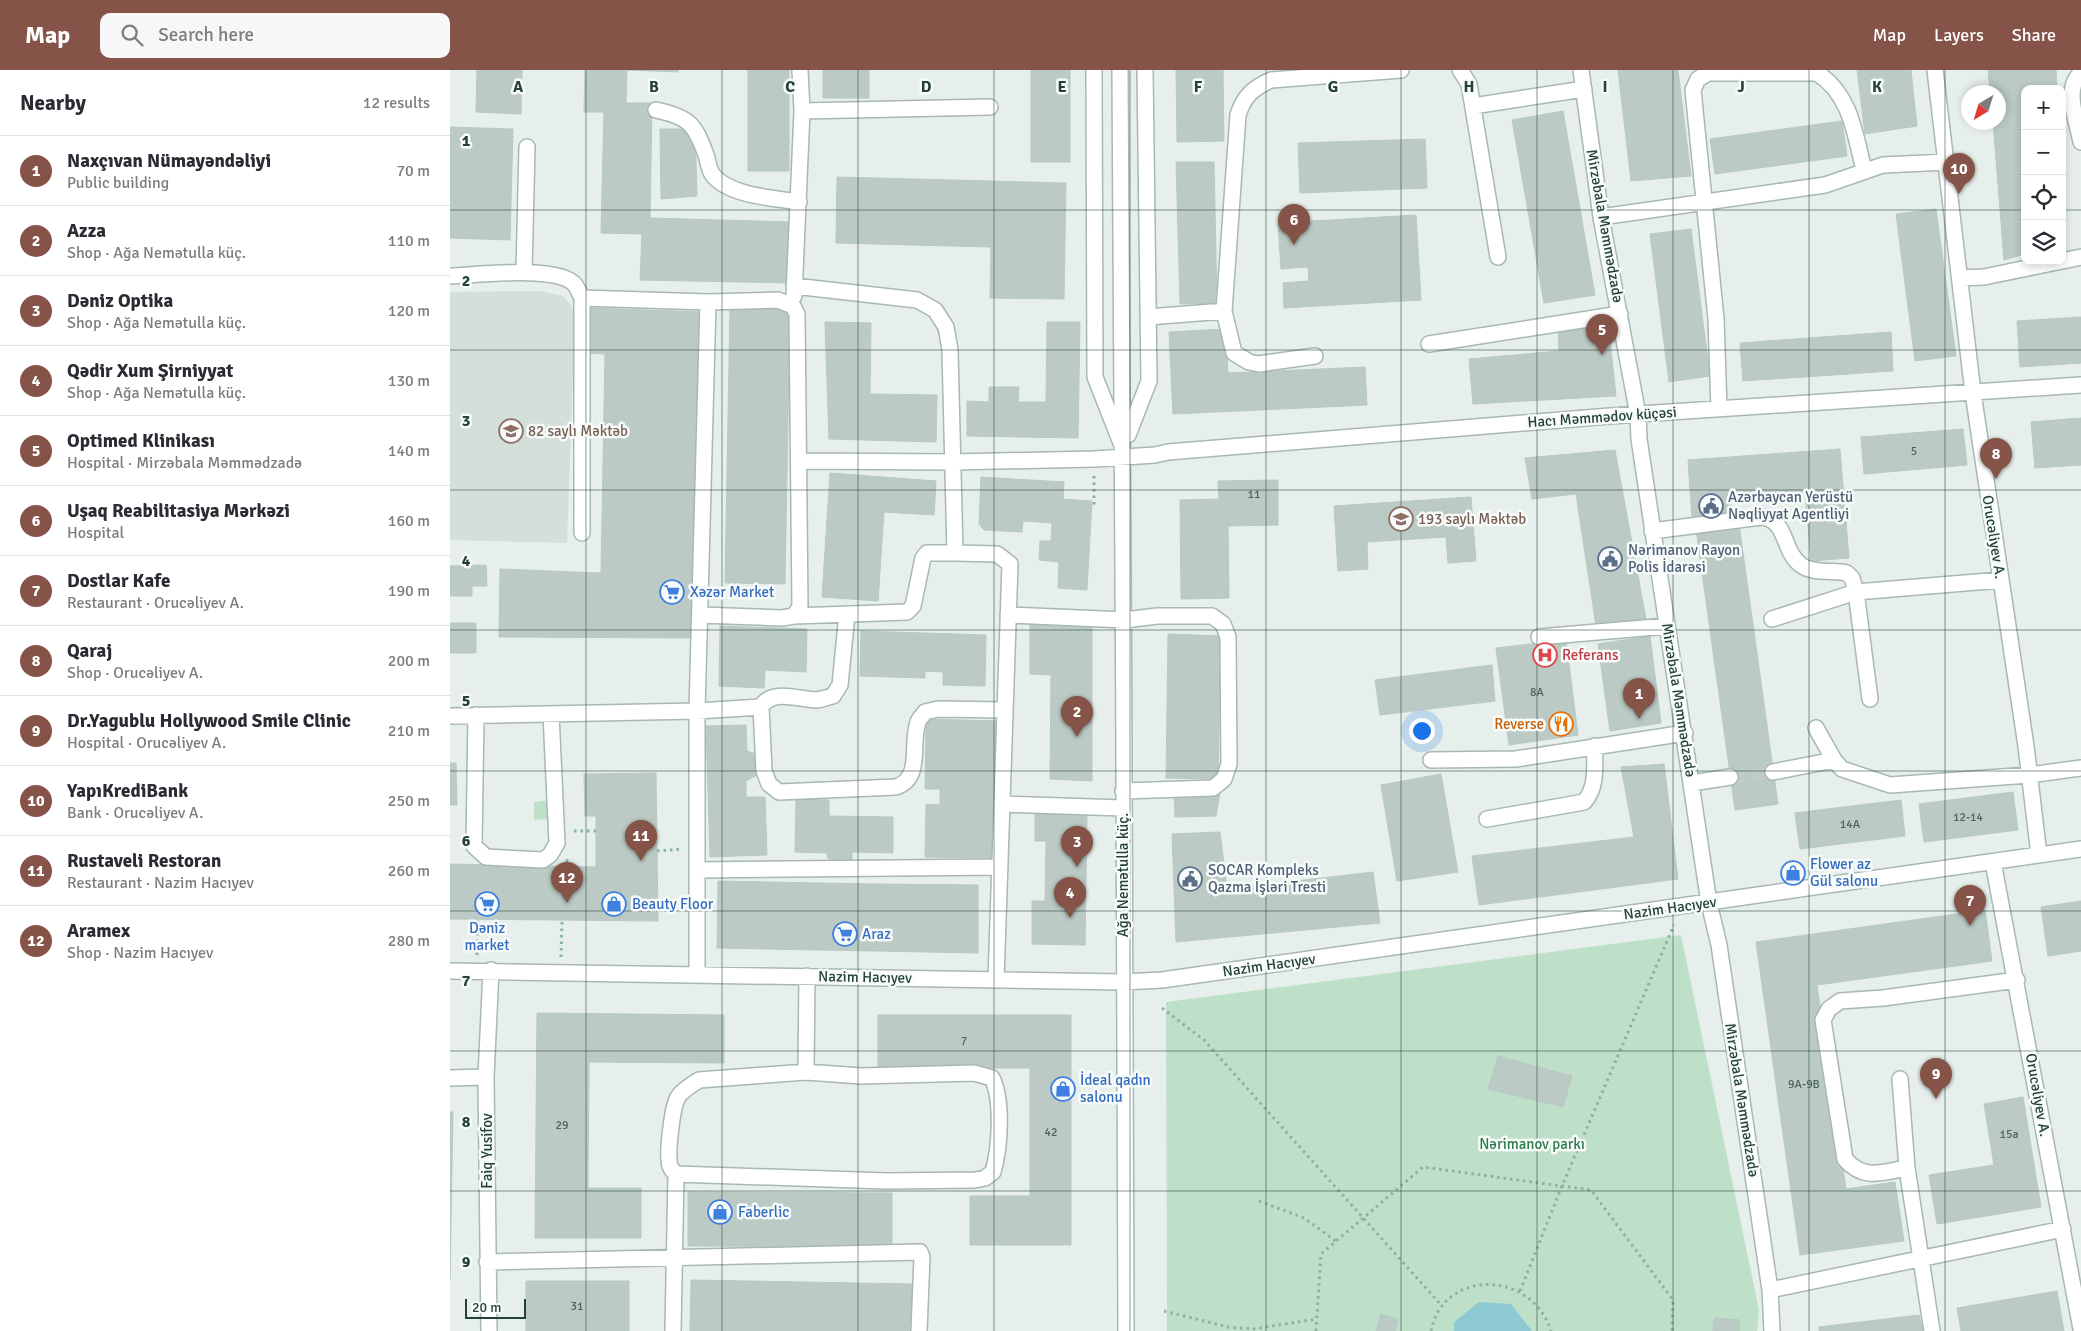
<!DOCTYPE html>
<meta charset="utf-8">
<style>
body{margin:0;font-family:Signika,sans-serif;background:#f7f7f7;color:#2b2b33}
.controls{position:absolute;right:15px;top:15px;display:grid;overflow:hidden;border-radius:10px;box-shadow:0 2px 8px #0003}
.controls button{width:45px;height:45px;display:grid;place-items:center;padding:0;border:0;border-bottom:1px solid #e1e1e2;background:#fff;color:#2b2b33;font:25px sans-serif}
.compass{position:absolute;left:1511px;top:15px;width:45px;height:45px;border-radius:50%;background:#fff;box-shadow:0 2px 8px #0003;rotate:218deg}
.scale{position:absolute;left:15px;bottom:12px;width:61px;box-sizing:border-box;padding-left:5px;border:2px solid #24423a;border-top:0;font-size:14px;line-height:18px;white-space:nowrap;color:#24423a;-webkit-text-stroke:4px #f7fbf9;paint-order:stroke}
.you{position:absolute;left:971px;top:660px;width:18px;height:18px;margin:-12px;border:4px solid #fff;border-radius:50%;background:#1a73e8;box-shadow:0 0 0 8px #1a73e833}
.badge{display:grid;place-items:center;width:32px;height:32px;border-radius:50%;background:#855347;color:#fff;font-size:16px;font-weight:700}
.pin{position:absolute;translate:-50% -41px;filter:drop-shadow(0 1px 2px #0008)}
.pin::after{content:'';position:absolute;top:26px;width:18px;height:15px;background:inherit;clip-path:polygon(0 0,100% 0,50% 100%)}
.list{margin:0;padding:0;list-style:none}
h2{display:flex;justify-content:space-between;align-items:center;height:65px;margin:0;padding:0 20px;font-size:21px}
h2 small{font-size:16px;font-weight:400;color:#7c7c81}
.list li{display:grid;grid-template-columns:32px 1fr auto;gap:15px;align-items:center;box-sizing:border-box;height:70px;padding:0 20px;border-top:1px solid #e1e1e2}
.list b{display:block;font-size:19px;white-space:nowrap}
.list p{margin:0;font-size:16px;white-space:nowrap;color:#7c7c81}
.list em{font-size:16px;font-style:normal;color:#7c7c81}
.icon{flex:none;width:28px;height:28px;fill:none;stroke:currentColor;stroke-width:2;stroke-linecap:round;stroke-linejoin:round}
.map{position:relative;flex:none;width:1631px;height:1261px;overflow:hidden}
header{display:flex;align-items:center;gap:30px;box-sizing:border-box;height:70px;padding:0 25px;background:#855347;color:#fff}
header strong{font-size:24px}
nav{display:flex;gap:28px;margin-inline-start:auto;font-size:18px}
.search{width:350px;height:45px;background:#f7f7f7;display:flex;align-items:center;gap:12px;box-sizing:border-box;padding:0 18px;border-radius:10px;color:#7c7c81;font-size:19px}
main{display:flex}
aside{flex:1;background:#fff}
.map>svg:first-child{display:block}
.built{fill:#d4dfda}
.green{fill:#bfe0c8}
.water{fill:#8ec9d4}
.building{fill:#bbcac4;stroke:#b8c9c2}
.lines{fill:none;stroke-linecap:round;stroke-linejoin:round}
.minor-tunnel{stroke:#bfccc8;stroke-width:15;stroke-dasharray:15 8;stroke-linecap:butt}
.minor-casing{stroke:#a8b8b2;stroke-width:18}
.path{stroke:#86b3a5;stroke-width:3;stroke-dasharray:2.5 4;stroke-linecap:butt}
.minor{stroke:#fff;stroke-width:15}
.grid{fill:none;stroke:#24423a;stroke-width:1;stroke-opacity:0.55}
.labels{text-anchor:middle;dominant-baseline:central;stroke-width:5;stroke-linejoin:round;paint-order:stroke}
.number-label{font-size:12px;fill:#4a645c}
.street-label{font-size:15px;fill:#24423a;stroke:#f7fbf9}
.education-label{font-size:15px;fill:#785e54;stroke:#f7fbf9;text-anchor:start}
.service-label{font-size:15px;fill:#4e5e75;stroke:#f7fbf9;text-anchor:start}
.shop-label{font-size:15px;fill:#366cbe;stroke:#f7fbf9;text-anchor:start}
.health-label{font-size:15px;fill:#be3a42;stroke:#f7fbf9;text-anchor:start}
.food-label{font-size:15px;fill:#c56008;stroke:#f7fbf9;text-anchor:end}
.park-label{font-size:15px;fill:#2d7a4b;stroke:#f7fbf9}
.grid-label{font-size:16px;text-anchor:middle;font-weight:bold;fill:#24423a;stroke:#f7fbf9;stroke-width:5;stroke-linejoin:round;paint-order:stroke}
</style>
<header>
<strong>Map</strong>
<div class="search"><svg class="icon" aria-label="search" viewBox="0 0 24 24"><circle cx="10" cy="10" r="6"/><path d="M15 15l6 6"/></svg>Search here</div>
<nav><a>Map</a><a>Layers</a><a>Share</a></nav>
</header>
<main>
<aside>
<h2>Nearby<small>12 results</small></h2>
<ul class="list">
<li><span class="badge">1</span><div><b>Naxçıvan Nümayəndəliyi</b><p>Public building</p></div><em>70 m</em></li>
<li><span class="badge">2</span><div><b>Azza</b><p>Shop · Ağa Nemətulla küç.</p></div><em>110 m</em></li>
<li><span class="badge">3</span><div><b>Dəniz Optika</b><p>Shop · Ağa Nemətulla küç.</p></div><em>120 m</em></li>
<li><span class="badge">4</span><div><b>Qədir Xum Şirniyyat</b><p>Shop · Ağa Nemətulla küç.</p></div><em>130 m</em></li>
<li><span class="badge">5</span><div><b>Optimed Klinikası</b><p>Hospital · Mirzəbala Məmmədzadə</p></div><em>140 m</em></li>
<li><span class="badge">6</span><div><b>Uşaq Reabilitasiya Mərkəzi</b><p>Hospital</p></div><em>160 m</em></li>
<li><span class="badge">7</span><div><b>Dostlar Kafe</b><p>Restaurant · Orucəliyev A.</p></div><em>190 m</em></li>
<li><span class="badge">8</span><div><b>Qaraj</b><p>Shop · Orucəliyev A.</p></div><em>200 m</em></li>
<li><span class="badge">9</span><div><b>Dr.Yagublu Hollywood Smile Clinic</b><p>Hospital · Orucəliyev A.</p></div><em>210 m</em></li>
<li><span class="badge">10</span><div><b>YapıKrediBank</b><p>Bank · Orucəliyev A.</p></div><em>250 m</em></li>
<li><span class="badge">11</span><div><b>Rustaveli Restoran</b><p>Restaurant · Nazim Hacıyev</p></div><em>260 m</em></li>
<li><span class="badge">12</span><div><b>Aramex</b><p>Shop · Nazim Hacıyev</p></div><em>280 m</em></li>
</ul>
</aside>
<div class="map">
<svg width="1631" height="1261" viewBox="0 0 1631 1261">
<rect width="100%" height="100%" fill="#e6efeb"/>
<!-- built -->
<path class="built" d="M90 221 113 226 123 238 125 251 117 473 0 470V222Z"/>
<!-- green -->
<path class="green" d="M101 730 102 749 84 750V732Z
M1231 865 1309 1240 1307 1261H717L716 932Z"/>
<!-- water -->
<path class="water" d="M1029 1232 1061 1234 1082 1261H1004V1252Z"/>
<!-- building -->
<path class="building" d="M27 0H72L71 44 26 42Z
M135 0H228V2L177 0 176 33H202L200 148 343 152 342 213 190 210 192 164 151 163 154 42H134Z
M298 0H339V101H298Z
M373 0H419V28H373Z
M581 0H620V92H581Z
M726 0H773L774 71 727 72Z
M1168 0H1228L1241 106 1181 111Z
M1407 0H1461L1467 56 1415 64Z
M1538 0H1606L1607 19H1575V184L1554 190 1543 52H1548V22H1540Z
M1113 41 1145 225 1094 233 1062 50Z
M1392 51 1397 86 1265 104 1260 69Z
M0 57 63 59 60 170 0 168Z
M210 59H245L247 126 211 129Z
M975 69 977 118 850 123 848 73Z
M726 92H764L767 233 730 234Z
M387 107 616 113 614 229 540 228 541 177 386 173Z
M1612 123 1615 173 1612 174Z
M1486 139 1506 286 1465 291 1446 144Z
M966 145 971 230 834 238 833 213 859 211 858 197 831 199 828 153Z
M1241 159 1260 306 1219 312 1200 164Z
M280 236 340 237 335 514 275 513Z
M141 238 252 242 245 568 49 567 50 499 151 503 155 284 139 283Z
M1631 247V293L1570 297 1567 251Z
M1158 251 1166 326 1023 334 1019 289 1109 281 1108 257Z
M375 252 421 253 420 324 487 325 486 372 379 369Z
M597 252H630L628 368 517 366V331L539 332V317H569L568 332H596Z
M776 259 778 303 915 297 917 335 723 344 719 262Z
M1441 262 1443 301 1293 311 1290 273Z
M1631 348V395L1585 398 1581 352Z
M1513 359 1517 395 1414 404 1411 367Z
M1390 379 1399 488 1361 491 1355 422 1280 428 1282 445 1242 448 1238 390Z
M1165 380 1196 549 1146 556 1126 424 1082 429 1075 388Z
M380 403 486 411 484 445 434 442 428 531 372 527Z
M531 407 614 412 613 429 642 431 637 520 608 518 609 492 589 490 590 471H601L602 453 573 451 572 462 534 460 529 454Z
M828 410V455L778 456 779 528 731 529 730 430 769 429 768 411Z
M1021 427 1026 491 998 493 996 467 917 472 918 499 888 501 884 436Z
M1289 454 1328 734 1285 740 1246 459Z
M36 495 37 516H22V526H0V496Z
M642 550V711L600 709 601 605 580 604V552Z
M0 553H26V583H0Z
M270 556 357 559 356 602 315 600 314 618 269 616Z
M411 561 536 565 535 616 493 615V602L475 601V608L410 606Z
M718 564 771 566 768 709 716 708Z
M1200 566 1211 653 1160 661 1148 574Z
M1116 570 1128 665 1059 675 1046 578Z
M1042 595 1045 631 930 645 925 610Z
M476 649 547 651 544 788 475 787 476 734 490 735V719H475Z
M296 655 297 681 309 685 307 705 296 711V727H315L317 785 260 787 256 656Z
M0 693H6L7 735H0Z
M1214 694 1228 809 1029 835 1022 786 1184 767 1171 697Z
M206 703 208 851 0 849V794L146 797V746H135L134 704Z
M991 704 1008 802 947 811 931 715Z
M1563 722 1568 760 1474 772 1469 734Z
M770 723 766 746 725 747 724 724Z
M346 729 379 730V746L443 747V783L402 782V790L378 789 377 783 345 782Z
M1451 730 1455 766 1350 779 1345 743Z
M585 741 637 742 635 875 582 874V831H595L596 771H585Z
M770 762 777 819 923 802 930 853 726 872 722 764Z
M268 811 369 813V880L267 878Z
M369 813 427 814 426 881 369 880Z
M427 814 528 815V883L426 881Z
M1631 831V881L1598 886 1591 837Z
M1535 840 1542 891 1367 915 1396 1119 1445 1112 1454 1171 1350 1185 1306 872Z
M87 943 274 945V993L139 992 138 1118H191V1168H85Z
M428 945H621L580 998H428Z
M621 945V1175H520V1126H580V998Z
M1048 986 1122 1006 1113 1037 1038 1019Z
M1573 1027 1591 1137 1487 1154 1479 1105 1544 1095 1534 1034Z
M0 1042H3L0 1209Z
M238 1122 442 1123V1177L238 1176Z
M241 1210 463 1214V1261H240Z
M76 1211H179V1261H76Z
M1607 1221 1614 1261H1511L1507 1238Z
M931 1244 948 1249 945 1261H926Z
M1469 1245 1473 1261H1369V1257Z
M1264 1248 1290 1250 1289 1261H1263Z"/>
<g class="lines">
<!-- minor-tunnel -->
<path class="minor-tunnel" d="M1280 707 1323 702"/>
<!-- minor casing -->
<g class="minor-casing">
<path id="minor" d="M644 0 645 307 671 373
M670 0C675 420 673 841 676 1261
M1010 0 1019 14 1048 187
M1131 0 1151 147 1188 345 1189 369 1259 833 1269 875 1320 1220 1322 1261
M1485 0 1523 323 1576 676 1589 785
M1631 3C1613 18 1627 51 1631 72
M1023 36 1134 19
M206 40C239 47 245 54 256 85 258 91 259 99 262 104 278 126 324 128 349 132
M352 41 540 37
M1151 147 1375 115 1433 95 1497 92
M74 202 77 77
M0 206C27 205 102 196 122 212 127 215 129 223 132 228V463
M1511 208 1534 207 1631 187
M344 216 467 230 485 240 496 257 500 280 505 483 547 484 560 494 546 910
M344 226 352 41 350 0
M132 228 258 232 328 230 343 236 347 244 350 537 344 546 332 548 250 545
M774 241 784 283 799 292 809 294 865 286
M698 247 774 241 788 45C794 26 803 18 821 10L951 0
M979 274 1170 244
M1269 339 1266 249 1243 20 1248 9 1258 3H1367C1401 24 1405 65 1414 100
M678 365 699 311 695 0
M350 391 503 392 644 389 705 385 718 382 1160 346 1631 315
M1202 461 1311 447C1338 449 1332 482 1351 495 1362 504 1383 500 1397 503L1402 508 1406 522 1322 549
M558 545 675 550 707 546H762L773 554 778 567 779 694 774 709 763 718 673 721
M344 546 457 542 463 536 473 488 477 483H505
M1089 567 1217 556
M1420 629 1406 522 1551 510
M311 637 314 701 319 714 329 722 446 717C473 708 460 675 468 652 469 649 473 645 475 642L488 639 555 640
M26 645 24 776 36 787 93 790 100 785 107 773 101 644
M0 646 247 641 311 637C322 618 349 630 367 630 373 629 378 627 383 626L390 615 397 544
M1366 658 1384 690 1392 699 1440 715 1579 705 1631 698
M981 690 1066 689 1235 663
M1323 702 1384 690
M1242 713 1280 707
M552 734 673 738
M1037 749 1134 732C1148 717 1144 695 1145 676
M1543 792 1631 1259
M247 800 550 797
M0 901 674 912 712 910 1631 779
M247 904V641L258 232
M356 1002 411 1006 524 1003 542 1008C553 1030 550 1078 543 1102L535 1108 525 1110 437 1111 226 1104C221 1100 219 1096 219 1090 218 1078 222 1037 228 1027 232 1020 243 1014 249 1010Z
M356 1002 357 906
M0 1008 36 1007
M1450 1009 1457 1098 1482 1261
M1457 1098C1432 1102 1414 1111 1395 1089L1373 950 1379 939 1390 931 1433 928 1567 910
M37 1192 470 1182 472 1187 469 1261
M1320 1220 1613 1159
M39 1261 36 1007 41 900
M223 1261 226 1104"/>
</g>
<!-- path -->
<path class="path" d="M644 406V436
M124 761H146
M207 781 231 779
M116 790 126 797
M27 885V849
M111 887 112 850
M712 938 754 970 992 1236
M809 1131 854 1148 886 1171
M1070 1221 1112 1116 1224 855
M714 1241 778 1257 803 1259 867 1249
M866 1261 871 1184 973 1097 1141 1120 1223 1230 1222 1261
M981 1261C993 1199 1081 1199 1101 1261"/>
<!-- minor -->
<use href="#minor" class="minor"/>
</g>
<!-- grid -->
<path class="grid" d="M136 0V1261M272 0V1261M408 0V1261M544 0V1261M680 0V1261M816 0V1261M951 0V1261M1087 0V1261M1223 0V1261M1359 0V1261M1495 0V1261M0 140H1575M1612 140H1631M0 280H1631M0 420H1631M0 560H1631M0 701H1631M0 841H1631M0 981H1631M0 1121H1631"/>
<!-- icons -->
<defs>
<g id="school-ring" transform="scale(1.25)"><circle r="9.5" fill="#f7fbf9" stroke="#8d6e63" stroke-width="1.5"/><path d="M0-5L7-2L0 1L-7-2ZM-4 1L0 2.5L4 1V4Q0 6-4 4Z" fill="#8d6e63"/></g>
<g id="civic-ring" transform="scale(1.25)"><circle r="9.5" fill="#f7fbf9" stroke="#5c6f8a" stroke-width="1.5"/><path d="M-.6-6.5H3V-4.5H.6V-3L4-1V1h2V6H-6V1h2V-1L-.6-3ZM-1.2 2.5V6h2.4V2.5Z" fill="#5c6f8a"/></g>
<g id="supermarket-ring" transform="scale(1.25)"><circle r="9.5" fill="#f7fbf9" stroke="#3f7fe0" stroke-width="1.5"/><path d="M-6-5.5h2.5l.6 2H6L4.5 2H-2.5L-4.4-4H-6ZM-1.5 3.2a1.3 1.3 0 1 0 .1 0ZM3 3.2a1.3 1.3 0 1 0 .1 0Z" fill="#3f7fe0"/></g>
<g id="hospital-ring" transform="scale(1.25)"><circle r="9.5" fill="#f7fbf9" stroke="#e0444e" stroke-width="1.5"/><path d="M-5-5h3v3.5h4V-5h3V5h-3V1.5h-4V5h-3Z" fill="#e0444e"/></g>
<g id="restaurant-ring" transform="scale(1.25)"><circle r="9.5" fill="#f7fbf9" stroke="#e8710a" stroke-width="1.5"/><path d="M-5-6h1v4h1v-4h1v4h1v-4h1v5L-1.5 .5V6h-2V.5L-5-1ZM5-6V6H3V1.5H1.5Q1.5-4 5-6Z" fill="#e8710a"/></g>
<g id="shop-ring" transform="scale(1.25)"><circle r="9.5" fill="#f7fbf9" stroke="#3f7fe0" stroke-width="1.5"/><path d="M-5-2.5h2.3a2.7 3.5 0 0 1 5.4 0H5L5.5 6h-11ZM-1.5-2.5h3a1.5 2.3 0 0 0-3 0Z" fill="#3f7fe0"/></g>
</defs>
<g fill-rule="evenodd">
<use href="#school-ring" x="61" y="361"/>
<use href="#civic-ring" x="1261" y="436"/>
<use href="#school-ring" x="951" y="449"/>
<use href="#civic-ring" x="1160" y="489"/>
<use href="#supermarket-ring" x="222" y="522"/>
<use href="#hospital-ring" x="1095" y="585"/>
<use href="#restaurant-ring" x="1111" y="654"/>
<use href="#shop-ring" x="1343" y="803"/>
<use href="#civic-ring" x="740" y="809"/>
<use href="#supermarket-ring" x="37" y="834"/>
<use href="#shop-ring" x="164" y="834"/>
<use href="#supermarket-ring" x="395" y="864"/>
<use href="#shop-ring" x="613" y="1019"/>
<use href="#shop-ring" x="270" y="1142"/>
</g>
<g class="labels">
<!-- number labels -->
<g class="number-label">
<text x="1464" y="381">5</text>
<text x="804" y="424">11</text>
<text x="1087" y="622">8A</text>
<text x="1518" y="747">12-14</text>
<text x="1400" y="754">14A</text>
<text x="514" y="971">7</text>
<text x="1354" y="1014">9A-9B</text>
<text x="112" y="1055">29</text>
<text x="601" y="1062">42</text>
<text x="1559" y="1064">15a</text>
<text x="127" y="1236">31</text>
</g>
<!-- street labels -->
<g class="street-label">
<text transform="translate(1155 156) rotate(80)">Mirzəbala Məmmədzadə</text>
<text transform="translate(1152 347) rotate(-4)">Hacı Məmmədov küçəsi</text>
<text transform="translate(1544 467) rotate(81)">Orucəliyev A.</text>
<text transform="translate(1229 630) rotate(81)">Mirzəbala Məmmədzadə</text>
<text transform="translate(673 805) rotate(-90)">Ağa Nemətulla küç.</text>
<text transform="translate(1220 838) rotate(-8)">Nazim Hacıyev</text>
<text transform="translate(819 895) rotate(-8)">Nazim Hacıyev</text>
<text transform="translate(415 907) rotate(1)">Nazim Hacıyev</text>
<text transform="translate(1588 1025) rotate(80)">Orucəliyev A.</text>
<text transform="translate(1292 1030) rotate(81)">Mirzəbala Məmmədzadə</text>
<text transform="translate(37 1081) rotate(-90)">Faiq Yusifov</text>
</g>
<!-- education labels -->
<g class="education-label">
<text x="78" y="361">82 saylı Məktəb</text>
<text x="968" y="449">193 saylı Məktəb</text>
</g>
<!-- service labels -->
<g class="service-label">
<text x="1278" y="427">Azərbaycan Yerüstü<tspan x="1278" dy="17">Nəqliyyat Agentliyi</tspan></text>
<text x="1178" y="480">Nərimanov Rayon<tspan x="1178" dy="17">Polis İdarəsi</tspan></text>
<text x="758" y="800">SOCAR Kompleks<tspan x="758" dy="17">Qazma İşləri Tresti</tspan></text>
</g>
<!-- shop labels -->
<g class="shop-label">
<text x="240" y="522">Xəzər Market</text>
<text x="1360" y="794">Flower az<tspan x="1360" dy="17">Gül salonu</tspan></text>
<text x="182" y="834">Beauty Floor</text>
<text x="37" y="858" text-anchor="middle">Dəniz<tspan x="37" dy="17">market</tspan></text>
<text x="412" y="864">Araz</text>
<text x="630" y="1010">İdeal qadın<tspan x="630" dy="17">salonu</tspan></text>
<text x="288" y="1142">Faberlic</text>
</g>
<!-- health labels -->
<g class="health-label">
<text x="1112" y="585">Referans</text>
</g>
<!-- food labels -->
<g class="food-label">
<text x="1094" y="654">Reverse</text>
</g>
<!-- park labels -->
<g class="park-label">
<text x="1082" y="1074">Nərimanov parkı</text>
</g>
</g>
<g class="grid-label">
<text x="68" y="22">A</text>
<text x="204" y="22">B</text>
<text x="340" y="22">C</text>
<text x="476" y="22">D</text>
<text x="612" y="22">E</text>
<text x="748" y="22">F</text>
<text x="883" y="22">G</text>
<text x="1019" y="22">H</text>
<text x="1155" y="22">I</text>
<text x="1291" y="22">J</text>
<text x="1427" y="22">K</text>
<text x="16" y="76">1</text>
<text x="16" y="216">2</text>
<text x="16" y="356">3</text>
<text x="16" y="496">4</text>
<text x="16" y="636">5</text>
<text x="16" y="776">6</text>
<text x="16" y="916">7</text>
<text x="16" y="1057">8</text>
<text x="16" y="1197">9</text>
</g>
</svg>
<div class="controls">
<button>+</button>
<button>−</button>
<button><svg class="icon" aria-label="locate" viewBox="0 0 24 24"><circle cx="12" cy="12" r="6"/><path d="M12 2v4M12 18v4M2 12h4M18 12h4"/></svg></button>
<button><svg class="icon" aria-label="layers" viewBox="0 0 24 24"><path d="M12 4l9 5-9 5-9-5zM3 14l9 5 9-5"/></svg></button>
</div>
<svg class="compass" viewBox="-18 -18 36 36"><path d="M0-13l5 13h-10z" fill="#e53935"/><path d="M0 13l5-13h-10z" fill="#7c7c81"/></svg>
<div class="scale">20 m</div>
<div class="you"></div>
<div class="pin badge" style="left:1189px;top:649px">1</div>
<div class="pin badge" style="left:627px;top:667px">2</div>
<div class="pin badge" style="left:627px;top:797px">3</div>
<div class="pin badge" style="left:620px;top:848px">4</div>
<div class="pin badge" style="left:1152px;top:285px">5</div>
<div class="pin badge" style="left:844px;top:175px">6</div>
<div class="pin badge" style="left:1520px;top:856px">7</div>
<div class="pin badge" style="left:1546px;top:409px">8</div>
<div class="pin badge" style="left:1486px;top:1029px">9</div>
<div class="pin badge" style="left:1509px;top:124px">10</div>
<div class="pin badge" style="left:191px;top:791px">11</div>
<div class="pin badge" style="left:117px;top:833px">12</div>
</div>
</main>
